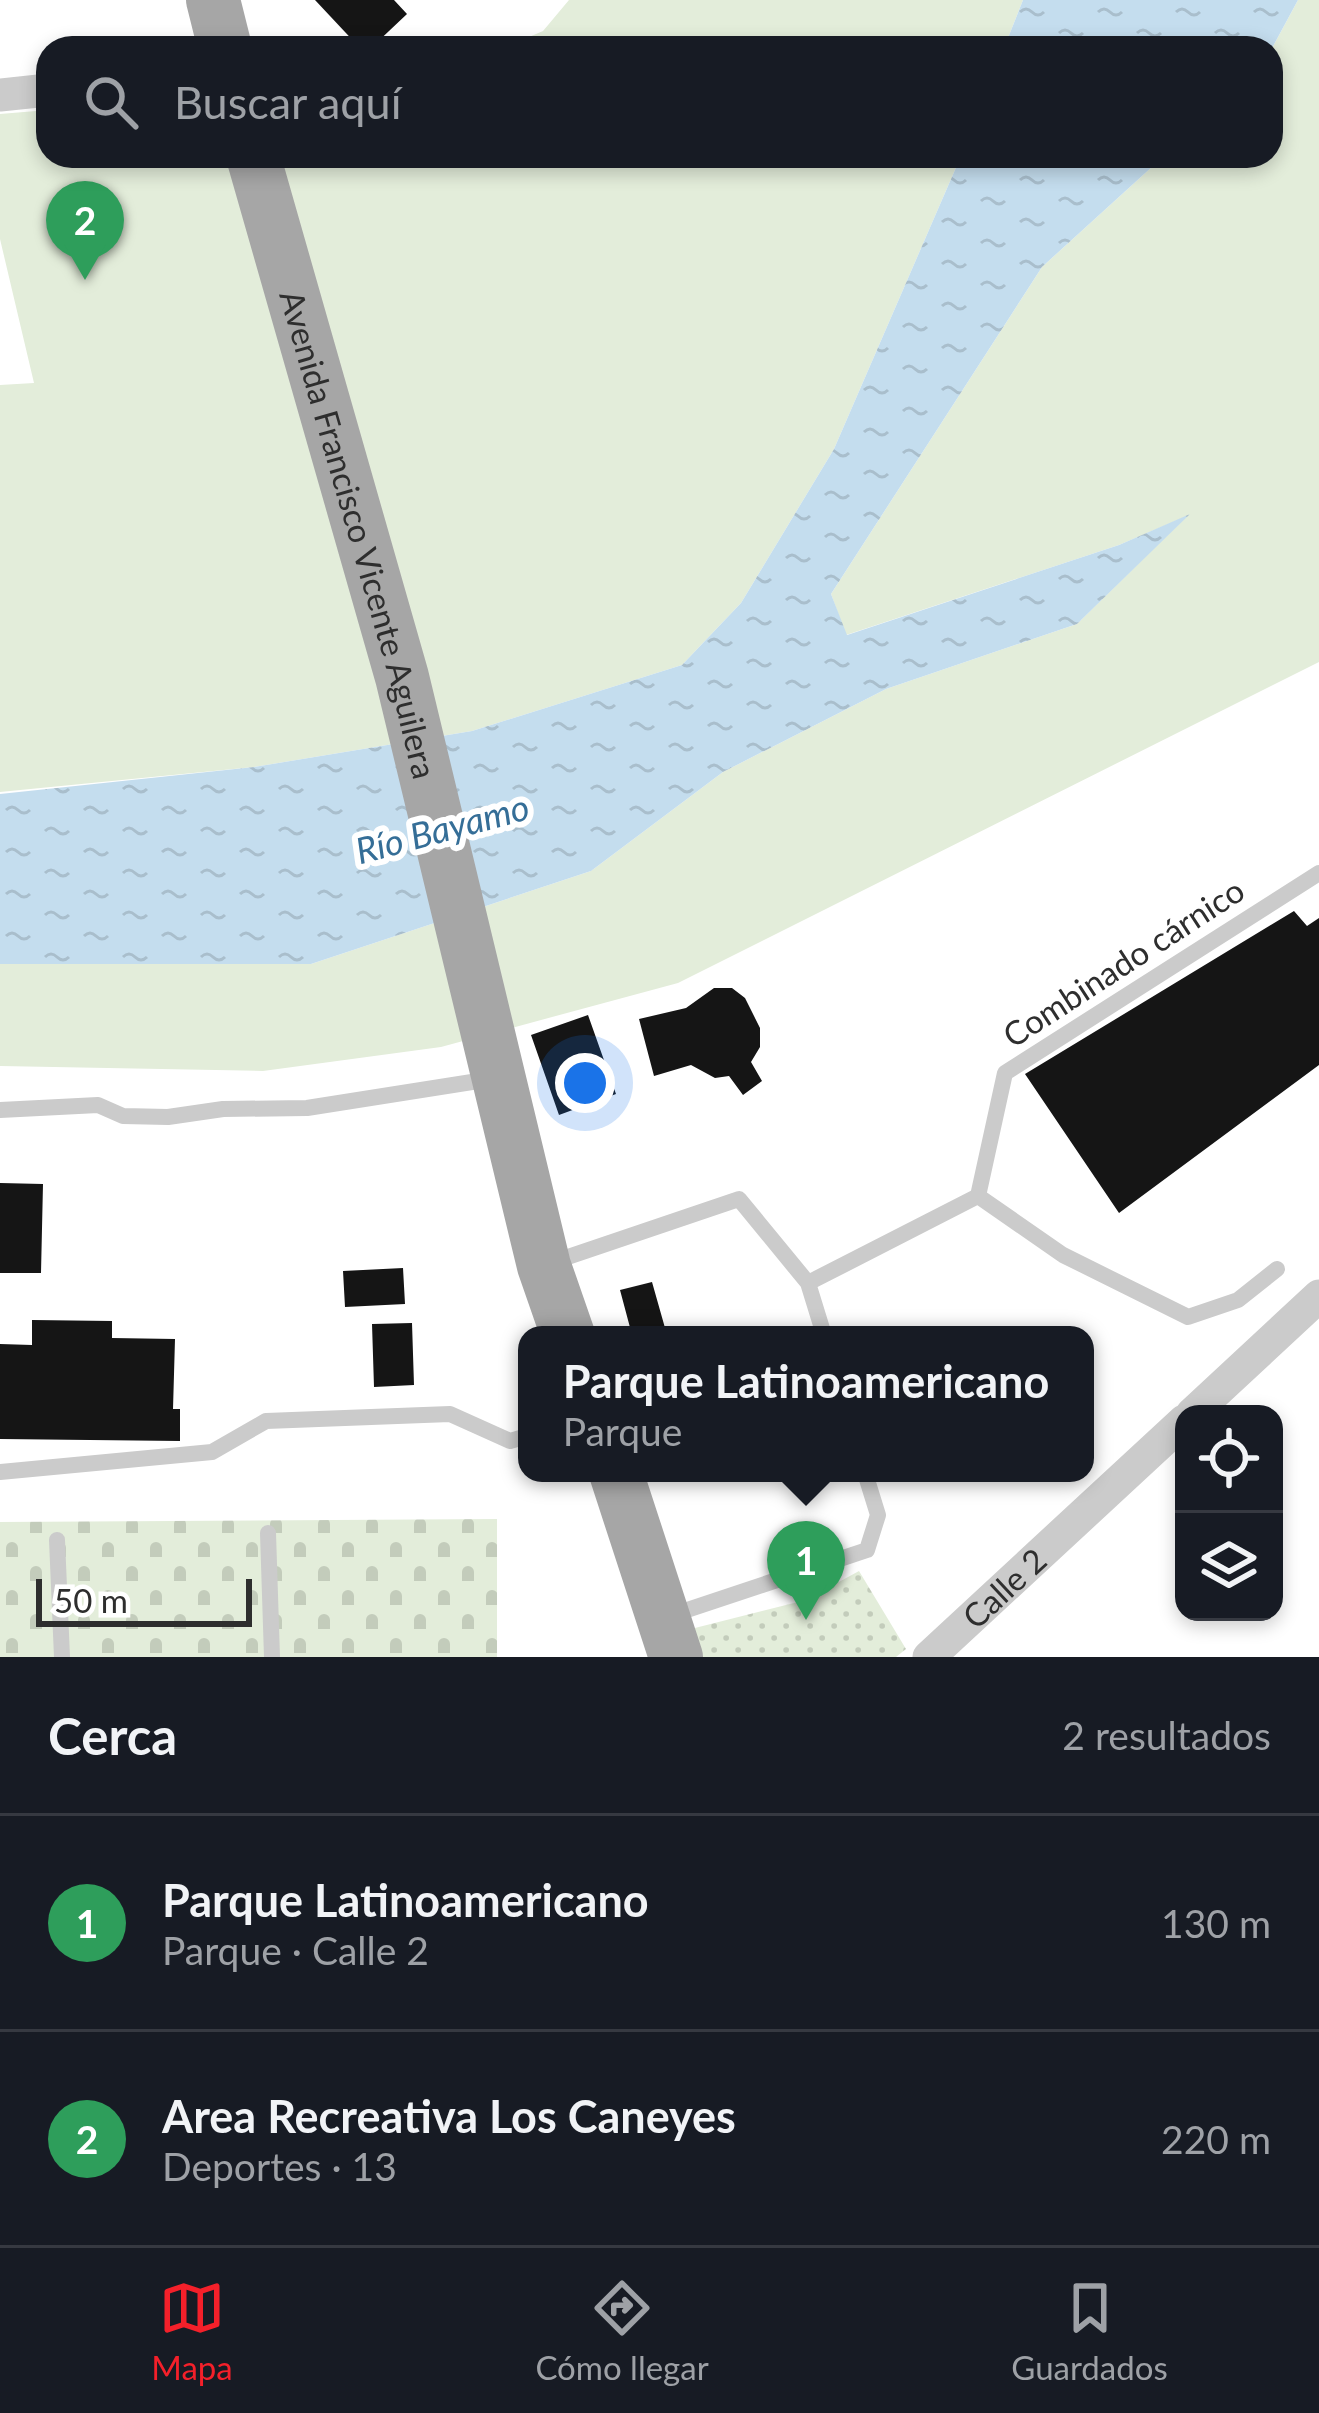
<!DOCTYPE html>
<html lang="es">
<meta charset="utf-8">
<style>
body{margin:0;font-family:Lato,sans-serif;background:#20242c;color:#f1f3f6}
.controls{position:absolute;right:36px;bottom:36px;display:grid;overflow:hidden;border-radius:24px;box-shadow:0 6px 18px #0003}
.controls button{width:108px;height:108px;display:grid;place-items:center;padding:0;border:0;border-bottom:3px solid #363941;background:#171b24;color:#f1f3f6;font:60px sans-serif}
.scale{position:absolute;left:36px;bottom:30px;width:216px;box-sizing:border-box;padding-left:12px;border:6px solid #2e2e2e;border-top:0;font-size:33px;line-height:42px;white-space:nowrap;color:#2e2e2e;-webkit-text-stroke:9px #fff;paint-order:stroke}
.you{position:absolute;left:585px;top:1083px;width:42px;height:42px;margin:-30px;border:9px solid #fff;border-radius:50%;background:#1a73e8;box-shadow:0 0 0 18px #1a73e833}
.badge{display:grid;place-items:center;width:78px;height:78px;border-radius:50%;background:#f4202a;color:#fff;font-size:39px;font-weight:700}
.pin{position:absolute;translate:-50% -99px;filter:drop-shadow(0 3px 6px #0008)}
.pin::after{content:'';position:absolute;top:63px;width:42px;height:36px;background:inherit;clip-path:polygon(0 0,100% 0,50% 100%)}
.popup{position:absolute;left:518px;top:1326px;width:576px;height:156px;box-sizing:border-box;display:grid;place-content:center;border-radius:24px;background:#171b24;filter:drop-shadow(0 3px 9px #0005);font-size:39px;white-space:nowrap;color:#9ea1a6}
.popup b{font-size:45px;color:#f1f3f6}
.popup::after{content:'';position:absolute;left:50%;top:100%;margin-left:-24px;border:24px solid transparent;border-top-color:#171b24}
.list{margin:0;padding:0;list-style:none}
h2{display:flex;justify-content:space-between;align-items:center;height:156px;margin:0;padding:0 48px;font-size:51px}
h2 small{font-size:39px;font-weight:400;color:#9ea1a6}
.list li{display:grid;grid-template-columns:78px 1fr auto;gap:36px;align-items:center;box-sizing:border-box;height:216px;padding:0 48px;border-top:3px solid #363941}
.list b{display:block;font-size:45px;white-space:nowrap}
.list p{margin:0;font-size:39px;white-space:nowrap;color:#9ea1a6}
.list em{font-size:39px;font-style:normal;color:#9ea1a6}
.icon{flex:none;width:66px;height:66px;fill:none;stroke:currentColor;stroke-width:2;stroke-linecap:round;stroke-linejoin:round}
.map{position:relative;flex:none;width:1319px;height:1657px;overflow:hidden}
.search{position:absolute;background:#171b24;box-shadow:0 6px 18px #0003;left:36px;right:36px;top:36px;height:132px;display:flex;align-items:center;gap:30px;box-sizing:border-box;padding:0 42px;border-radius:36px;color:#9ea1a6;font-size:45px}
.sheet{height:588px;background:#171b24}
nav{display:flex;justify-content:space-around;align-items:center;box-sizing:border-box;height:168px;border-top:3px solid #363941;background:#171b24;font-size:33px;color:#9ea1a6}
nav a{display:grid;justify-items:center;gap:6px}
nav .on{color:#f4202a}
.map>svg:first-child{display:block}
.grass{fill:#e3edda}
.cemetery{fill:url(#cemetery-stones)}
.park{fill:url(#park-dots)}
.water{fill:url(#water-ripples)}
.building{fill:#151515}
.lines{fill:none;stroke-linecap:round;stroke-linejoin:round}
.lane{stroke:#cbcbcb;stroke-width:16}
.street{stroke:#cbcbcb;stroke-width:33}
.primary{stroke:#a6a6a6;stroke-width:54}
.labels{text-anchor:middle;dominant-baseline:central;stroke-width:12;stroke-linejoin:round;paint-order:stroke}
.street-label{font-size:33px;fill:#2e2e2e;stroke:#fff}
.water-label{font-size:36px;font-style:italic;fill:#356e97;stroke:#fff}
</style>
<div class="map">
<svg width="1319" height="1657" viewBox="0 0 1319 1657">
<defs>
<pattern id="cemetery-stones" width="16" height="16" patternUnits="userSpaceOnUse" patternTransform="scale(3)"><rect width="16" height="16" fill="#e3edda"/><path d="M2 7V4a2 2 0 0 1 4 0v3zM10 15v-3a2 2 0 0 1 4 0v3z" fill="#c3ccbb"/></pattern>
<pattern id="park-dots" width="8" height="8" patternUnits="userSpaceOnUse" patternTransform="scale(3)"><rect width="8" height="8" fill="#e3edda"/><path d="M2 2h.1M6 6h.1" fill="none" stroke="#c3ccbb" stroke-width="1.8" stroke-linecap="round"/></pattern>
<pattern id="water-ripples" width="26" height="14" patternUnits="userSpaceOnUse" patternTransform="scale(3)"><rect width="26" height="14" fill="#c4ddee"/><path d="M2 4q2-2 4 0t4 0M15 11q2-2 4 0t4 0" fill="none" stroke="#a9becc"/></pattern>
</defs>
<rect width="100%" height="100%" fill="#fff"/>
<!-- grass -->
<path class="grass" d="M569 0H1023L1004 48H503L543 31Z
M1298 0H1319V662L678 983 441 1047 263 1071 0 1066V964H311L591 871 723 772 886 689 1077 624 1187 516 1119 545 846 635 831 594 1042 267 1164 156H1271V50Z
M48 110V156H961L834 449 741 603 682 665 472 731 254 767 0 792V385L34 383 0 239V114Z"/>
<!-- cemetery -->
<path class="cemetery" d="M497 1519V1657H0V1522Z"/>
<!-- park -->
<path class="park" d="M859 1571 906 1649 896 1657H696L687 1630 806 1600Z"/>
<!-- water -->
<path class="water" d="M1023 0H1298L1271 50 1004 48Z
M961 156H1164L1042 267 831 594 847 635 1119 545 1190 514 1077 624 886 689 723 772 591 871 311 964H0V794L254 767 472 731 682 665 741 603 834 449Z"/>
<!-- building -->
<path class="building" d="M315 0H394L407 14 371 48H360Z
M1294 911 1307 926 1319 918V1065L1119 1213 1025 1074Z
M714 988H732L745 998 760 1028V1047L751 1062 762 1081 743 1095 729 1076 715 1078 691 1065 654 1076 639 1019 686 1008Z
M588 1015 616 1094 559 1115 531 1035Z
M0 1183 43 1184 41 1273H0Z
M403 1268 405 1304 345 1307 343 1271Z
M652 1282 667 1335H632L620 1290Z
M32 1320 112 1321V1338L175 1339 173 1409H180V1441L0 1439V1344L32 1345Z
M412 1323 414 1385 374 1387 372 1324Z"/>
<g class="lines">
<!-- lane -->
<path class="lane" d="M0 1110 98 1105 123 1116 168 1117 223 1109 307 1108 491 1079
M978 1196 1063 1255 1188 1317 1238 1300 1277 1269
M553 1262 739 1199 808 1283 824 1335
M808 1283 978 1196 1005 1073 1319 873
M0 1472 212 1452 266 1421 450 1414 510 1441 527 1436
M268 1533 272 1657
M57 1540 62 1657
M669 1616 867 1550 878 1515 865 1473"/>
<!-- street -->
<g class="street">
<path d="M0 95 48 90"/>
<path d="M1192 1414 1319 1296"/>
<path id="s1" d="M929 1657 1184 1421"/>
</g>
<!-- primary -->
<g class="primary">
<path d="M213 0 225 48"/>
<path id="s2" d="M253 156 402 677 544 1266 568 1335"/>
<path d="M616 1473 676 1657"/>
</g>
</g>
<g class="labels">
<!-- street labels -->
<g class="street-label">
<text stroke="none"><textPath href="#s2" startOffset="393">Avenida Francisco Vicente Aguilera</textPath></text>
<text transform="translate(1123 962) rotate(-33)">Combinado cárnico</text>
<text stroke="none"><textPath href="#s1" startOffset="102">Calle 2</textPath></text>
</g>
<!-- water labels -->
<g class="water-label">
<text transform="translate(442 828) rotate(-15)">Río Bayamo</text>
</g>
</g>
</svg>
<div class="controls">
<button><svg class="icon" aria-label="locate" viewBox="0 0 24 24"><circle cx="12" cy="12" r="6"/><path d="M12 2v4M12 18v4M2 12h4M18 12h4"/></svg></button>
<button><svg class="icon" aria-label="layers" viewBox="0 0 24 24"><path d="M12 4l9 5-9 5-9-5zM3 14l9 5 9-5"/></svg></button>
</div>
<div class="scale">50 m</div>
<div class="you"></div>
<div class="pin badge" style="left:806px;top:1620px;background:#2e9e5b">1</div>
<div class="popup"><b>Parque Latinoamericano</b>Parque</div>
<div class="pin badge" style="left:85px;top:280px;background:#2e9e5b">2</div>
<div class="search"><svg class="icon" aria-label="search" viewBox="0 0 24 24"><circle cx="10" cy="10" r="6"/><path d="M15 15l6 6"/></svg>Buscar aquí</div>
</div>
<section class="sheet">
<h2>Cerca<small>2 resultados</small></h2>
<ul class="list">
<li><span class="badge" style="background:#2e9e5b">1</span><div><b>Parque Latinoamericano</b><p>Parque · Calle 2</p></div><em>130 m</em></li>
<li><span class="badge" style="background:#2e9e5b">2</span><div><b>Area Recreativa Los Caneyes</b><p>Deportes · 13</p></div><em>220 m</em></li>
</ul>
</section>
<nav>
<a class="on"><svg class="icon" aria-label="map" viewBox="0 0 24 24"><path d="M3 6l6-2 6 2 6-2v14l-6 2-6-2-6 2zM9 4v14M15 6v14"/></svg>Mapa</a>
<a><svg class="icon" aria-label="directions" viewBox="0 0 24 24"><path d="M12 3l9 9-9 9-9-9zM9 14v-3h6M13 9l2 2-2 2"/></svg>Cómo llegar</a>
<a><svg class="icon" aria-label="saved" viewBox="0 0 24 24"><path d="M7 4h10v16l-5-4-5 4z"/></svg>Guardados</a>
</nav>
